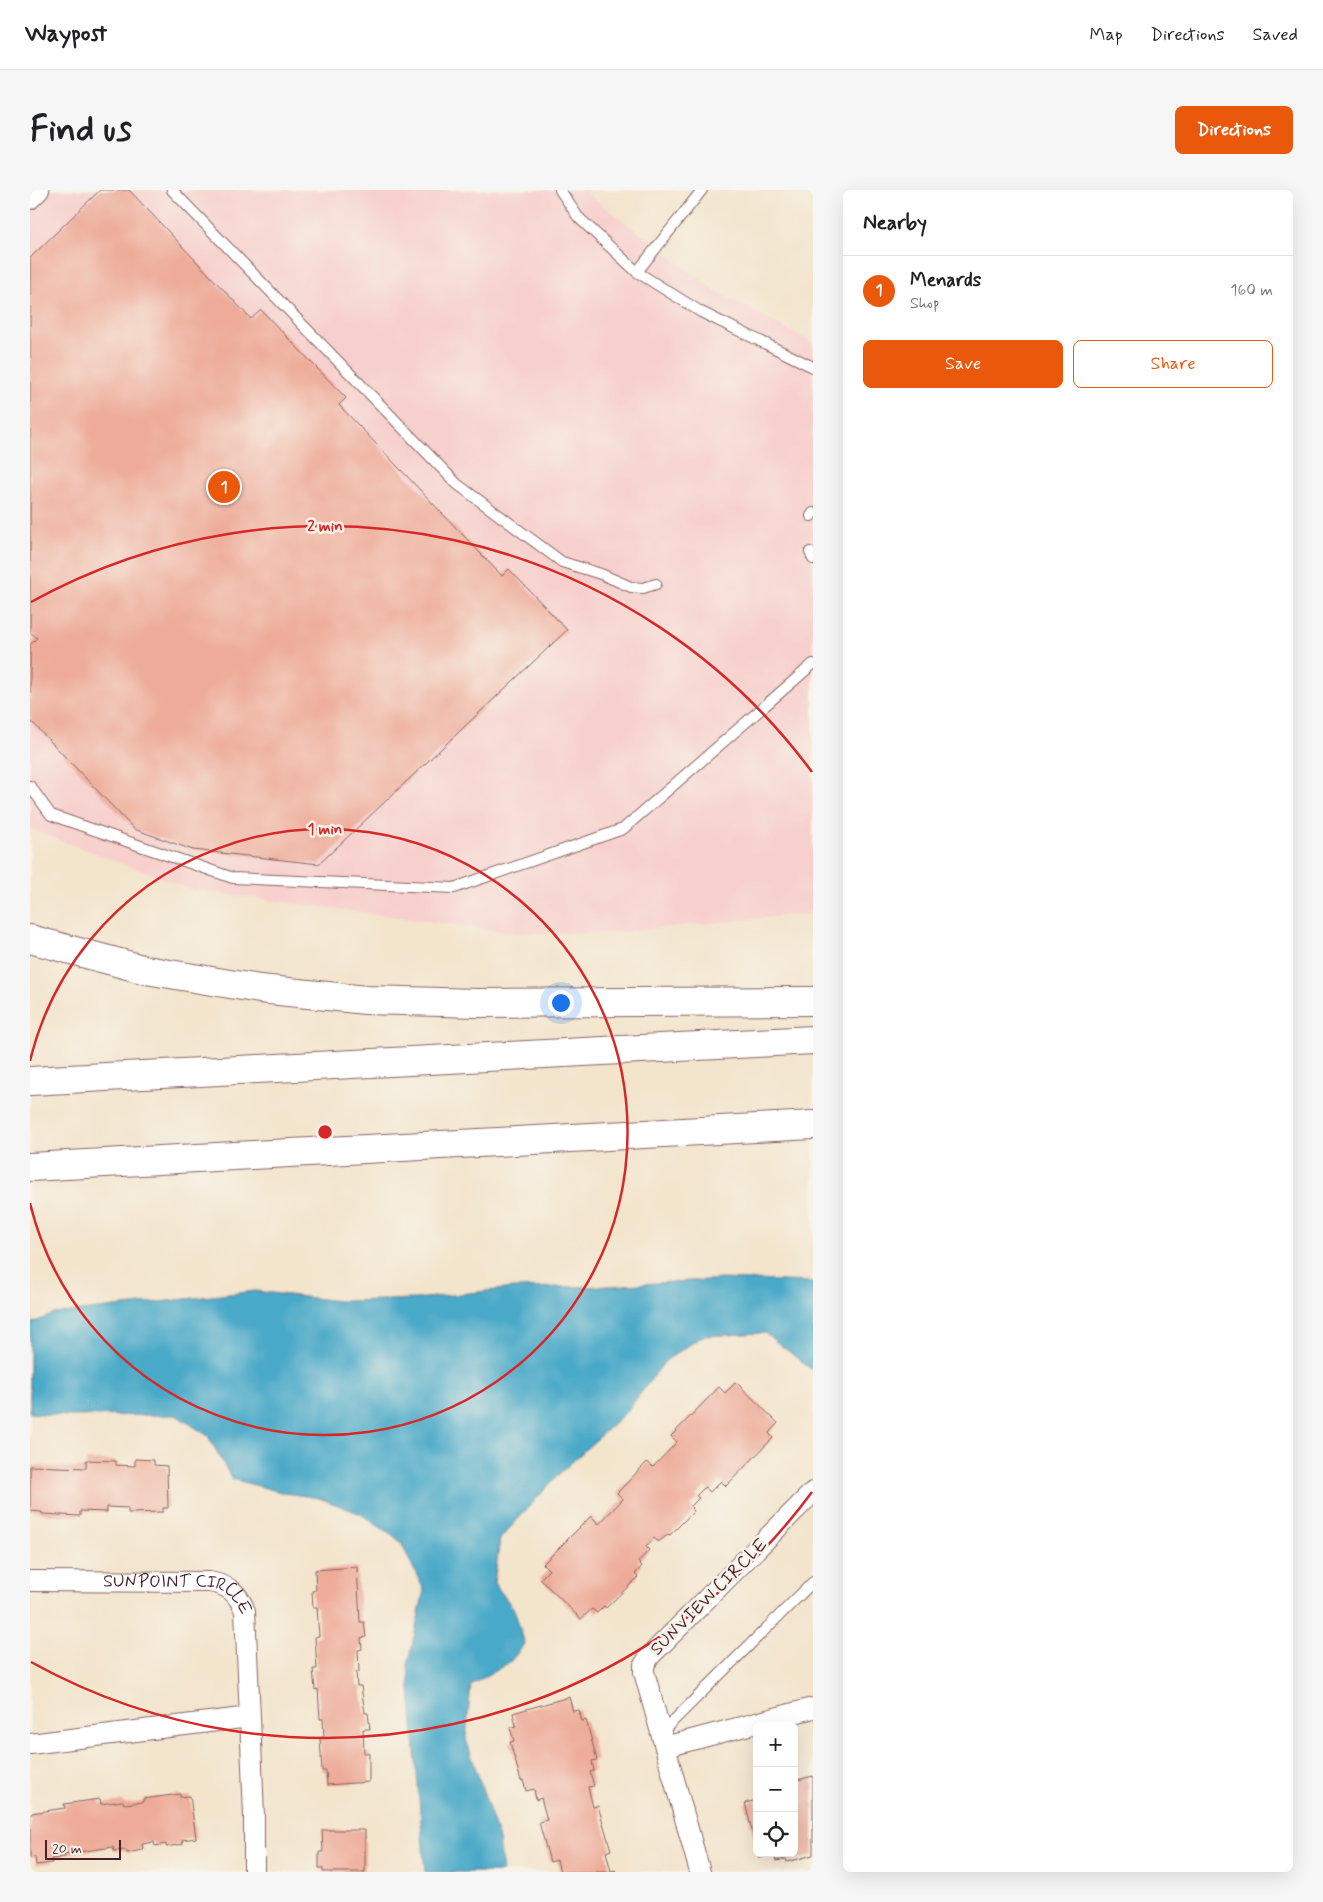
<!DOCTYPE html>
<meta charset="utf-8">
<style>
body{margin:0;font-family:Mynerve,sans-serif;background:#f6f6f6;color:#202124}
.controls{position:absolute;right:15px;bottom:15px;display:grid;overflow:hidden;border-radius:8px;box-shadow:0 5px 20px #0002}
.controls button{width:45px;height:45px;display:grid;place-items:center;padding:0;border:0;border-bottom:1px solid #e0e0e0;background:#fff;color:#202124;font:25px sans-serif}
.scale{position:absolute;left:15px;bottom:12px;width:76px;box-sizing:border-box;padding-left:5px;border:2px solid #4a1f2b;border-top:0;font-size:14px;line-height:18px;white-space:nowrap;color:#4a1f2b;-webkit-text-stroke:4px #f7f3e8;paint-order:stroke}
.you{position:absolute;left:530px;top:812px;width:18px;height:18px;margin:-12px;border:4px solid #fff;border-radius:50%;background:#1a73e8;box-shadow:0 0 0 8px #1a73e833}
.badge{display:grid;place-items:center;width:32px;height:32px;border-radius:50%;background:#ea580c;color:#fff;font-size:16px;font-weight:700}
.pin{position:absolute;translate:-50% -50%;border:2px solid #fff;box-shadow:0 1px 5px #0006}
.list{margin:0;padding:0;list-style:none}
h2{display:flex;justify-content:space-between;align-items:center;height:65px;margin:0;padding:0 20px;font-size:21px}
h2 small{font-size:16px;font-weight:400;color:#757577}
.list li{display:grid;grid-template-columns:32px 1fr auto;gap:15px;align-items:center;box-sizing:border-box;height:70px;padding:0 20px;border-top:1px solid #e0e0e0}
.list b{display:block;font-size:19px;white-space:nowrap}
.list p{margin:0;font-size:16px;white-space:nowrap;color:#757577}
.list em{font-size:16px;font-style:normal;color:#757577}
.actions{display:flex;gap:10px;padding:15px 20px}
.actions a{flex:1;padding:11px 0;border:1px solid #ea580c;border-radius:8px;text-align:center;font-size:18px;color:#ea580c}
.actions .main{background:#ea580c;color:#fff}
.icon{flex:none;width:28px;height:28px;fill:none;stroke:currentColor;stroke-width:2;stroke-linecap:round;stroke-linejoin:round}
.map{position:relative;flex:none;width:783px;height:1682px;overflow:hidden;border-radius:8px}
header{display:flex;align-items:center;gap:30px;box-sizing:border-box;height:70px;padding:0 25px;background:#fff;border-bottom:1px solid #e0e0e0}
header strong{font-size:24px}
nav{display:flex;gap:28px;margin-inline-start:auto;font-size:18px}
.intro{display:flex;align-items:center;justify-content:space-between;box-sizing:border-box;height:120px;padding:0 30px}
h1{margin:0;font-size:35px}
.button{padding:12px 22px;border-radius:8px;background:#ea580c;color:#fff;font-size:18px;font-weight:700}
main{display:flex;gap:30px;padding:0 30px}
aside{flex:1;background:#fff;border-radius:8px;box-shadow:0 5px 20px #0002}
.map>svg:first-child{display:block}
.built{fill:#f7d0cd}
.water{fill:#49a9c8;stroke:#4a647a}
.building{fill:#eeab99}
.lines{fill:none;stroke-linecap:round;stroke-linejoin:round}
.service-casing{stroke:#856463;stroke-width:12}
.minor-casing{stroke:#856463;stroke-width:22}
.motorway-casing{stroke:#856463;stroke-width:30}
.service{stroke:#fff;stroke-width:10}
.minor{stroke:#fff;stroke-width:20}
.motorway{stroke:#fff;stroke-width:28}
.ring{fill:none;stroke:#d62828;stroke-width:2.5}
.labels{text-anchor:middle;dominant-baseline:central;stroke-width:5;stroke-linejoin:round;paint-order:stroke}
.street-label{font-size:18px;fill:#4a1f2b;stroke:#f7f3e8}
.centre{fill:#d62828;stroke:#f7f3e8;stroke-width:2.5}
.ring-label{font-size:15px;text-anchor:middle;font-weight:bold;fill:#d62828;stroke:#f7f3e8;stroke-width:5;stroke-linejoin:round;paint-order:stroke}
</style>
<header>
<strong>Waypost</strong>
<nav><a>Map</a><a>Directions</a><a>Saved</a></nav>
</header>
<div class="intro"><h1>Find us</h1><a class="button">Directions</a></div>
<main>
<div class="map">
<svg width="783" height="1682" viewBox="0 0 783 1682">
<rect width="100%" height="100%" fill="#f7f3e8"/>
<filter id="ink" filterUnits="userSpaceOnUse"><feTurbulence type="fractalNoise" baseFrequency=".02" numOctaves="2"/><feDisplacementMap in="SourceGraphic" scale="10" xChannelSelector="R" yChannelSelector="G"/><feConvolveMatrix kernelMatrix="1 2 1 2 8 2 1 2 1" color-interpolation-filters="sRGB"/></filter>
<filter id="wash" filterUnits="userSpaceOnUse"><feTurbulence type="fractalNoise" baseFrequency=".0096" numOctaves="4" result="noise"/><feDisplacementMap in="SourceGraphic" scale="20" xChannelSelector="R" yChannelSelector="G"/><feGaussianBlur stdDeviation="1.12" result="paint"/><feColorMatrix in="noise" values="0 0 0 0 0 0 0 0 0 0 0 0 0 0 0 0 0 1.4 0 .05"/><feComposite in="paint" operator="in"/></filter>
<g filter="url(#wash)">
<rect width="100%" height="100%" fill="#f3e4cc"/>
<!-- built -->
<path class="built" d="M0 0H556L559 5 689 103 783 153V723L580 743H486L163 700 0 639Z"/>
<!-- water -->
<path class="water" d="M692 1089 783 1092V1178L781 1179 735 1143 673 1146 635 1171 598 1220 526 1287 470 1349 464 1393 484 1419 495 1454 480 1472 441 1495 436 1549 469 1649 473 1682H395L378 1475 394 1400 370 1351 331 1324 289 1308 254 1303 202 1289 178 1246 146 1225 37 1226 0 1223V1134L24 1124 225 1101 309 1111 386 1109 483 1098 578 1096Z"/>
<g id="blocks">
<!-- building -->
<path class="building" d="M70 0H99L221 129 231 120 316 208 309 215 472 386 479 379 537 440 289 674 163 660 104 639 0 530V455L7 448 0 442V68Z
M706 1192 748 1233 739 1243 743 1248 696 1296 691 1291 680 1302 675 1297 666 1306 669 1308 661 1316 663 1322 640 1345 639 1344 628 1352 624 1348 616 1357 619 1360 608 1372 612 1376 605 1384 608 1387 576 1418 574 1416 567 1423 562 1419 551 1429 510 1389 519 1380 513 1374 561 1326 569 1334 593 1309 587 1303 617 1272 623 1277 647 1252 641 1246 689 1197 695 1203Z
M105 1269 124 1270V1275L137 1276 138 1318H133V1322L98 1323V1318L77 1317V1322L50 1321V1326L12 1324V1322L0 1321V1276L56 1278V1270L86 1271V1275L105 1276Z
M327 1377 330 1432H334L336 1447 331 1448 332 1459 328 1460 329 1482H326L327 1496H331L335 1523H338L340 1539H333L334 1563H339V1592L297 1595 296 1581H292L290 1548 294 1547 293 1529H290L288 1499 285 1500 283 1479H287L285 1447 289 1446 287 1417H283L282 1401 286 1400 285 1380Z
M539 1507 543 1521 549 1520 552 1531 556 1530 567 1570 562 1571 564 1581 560 1582 564 1596 558 1597 563 1617 568 1616 581 1660 576 1662 581 1681 585 1680 586 1682H530L527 1670 520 1672 509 1632 517 1630 511 1608 506 1610 504 1599 496 1601 493 1590 491 1591 480 1552 484 1551 480 1538 486 1536 483 1523Z
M783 1586V1665L757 1672 756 1669 746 1671 744 1664 729 1668 728 1663H764V1591Z
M150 1604V1607L160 1606 166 1648 152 1650 153 1654 136 1657V1654L125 1656 124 1652 112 1654 113 1660 97 1663 96 1660 84 1661 83 1657 34 1664 35 1667 21 1669 22 1673 6 1675 5 1667 0 1668V1627L2 1623 35 1618 34 1614 70 1609 71 1614 93 1611 94 1614 113 1612V1609Z
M727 1610V1656H726L715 1613Z
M292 1640H335V1682H293V1678H289V1662H293Z"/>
</g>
</g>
<g filter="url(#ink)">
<use href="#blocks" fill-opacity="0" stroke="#856463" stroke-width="1"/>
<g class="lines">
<!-- service casing -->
<g class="service-casing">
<path id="service" d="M142 0 427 294 532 372 571 384 601 397 613 398 626 394
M530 0 548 27 607 82 671 122 783 177
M607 82 672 0
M781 326 783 323
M780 362 783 369
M0 596 21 625 203 688 424 698 593 639 783 474
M631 1543 783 1392"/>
</g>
<!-- minor casing -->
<g class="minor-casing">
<g id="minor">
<path d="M0 9 9 0"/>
<path d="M783 1302 620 1466 614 1475V1482L635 1557 783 1518"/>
<path id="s1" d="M0 1391 179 1392C198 1395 208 1402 215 1421L220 1527 0 1554"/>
<path d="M220 1527 224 1626V1682"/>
<path d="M635 1557 670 1682"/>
</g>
</g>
<!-- motorway casing -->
<g class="motorway-casing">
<path id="motorway" d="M0 749 116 780 230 799 336 810 448 813 783 811
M0 891 783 850
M0 977 783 935"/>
</g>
<!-- service -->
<use href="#service" class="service"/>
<!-- minor -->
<use href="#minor" class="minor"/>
<!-- motorway -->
<use href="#motorway" class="motorway"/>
</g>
</g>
<!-- distance rings -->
<g class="ring">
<path d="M0 871A303 303 0 1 1 0 1013"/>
<path d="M782 1302A606 606 0 0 1 1 1472M1 412A606 606 0 0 1 782 582"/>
</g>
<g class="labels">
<!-- street labels -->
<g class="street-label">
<text transform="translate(679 1407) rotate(-45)">SUNVIEW CIRCLE</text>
<text stroke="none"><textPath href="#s1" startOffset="152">SUNPOINT CIRCLE</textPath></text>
</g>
</g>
<circle cx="295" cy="942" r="8" class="centre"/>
<g class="ring-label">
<text x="295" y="341">2 min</text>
<text x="295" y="644">1 min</text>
</g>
</svg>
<div class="controls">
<button>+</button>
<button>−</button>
<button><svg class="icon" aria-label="locate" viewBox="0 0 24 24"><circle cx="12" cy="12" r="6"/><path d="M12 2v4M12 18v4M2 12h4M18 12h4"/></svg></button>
</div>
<div class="scale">20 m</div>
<div class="you"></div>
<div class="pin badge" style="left:194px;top:297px">1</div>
</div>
<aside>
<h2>Nearby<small></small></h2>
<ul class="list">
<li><span class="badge">1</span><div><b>Menards</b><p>Shop</p></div><em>160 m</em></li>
</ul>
<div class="actions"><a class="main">Save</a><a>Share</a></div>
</aside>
</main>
